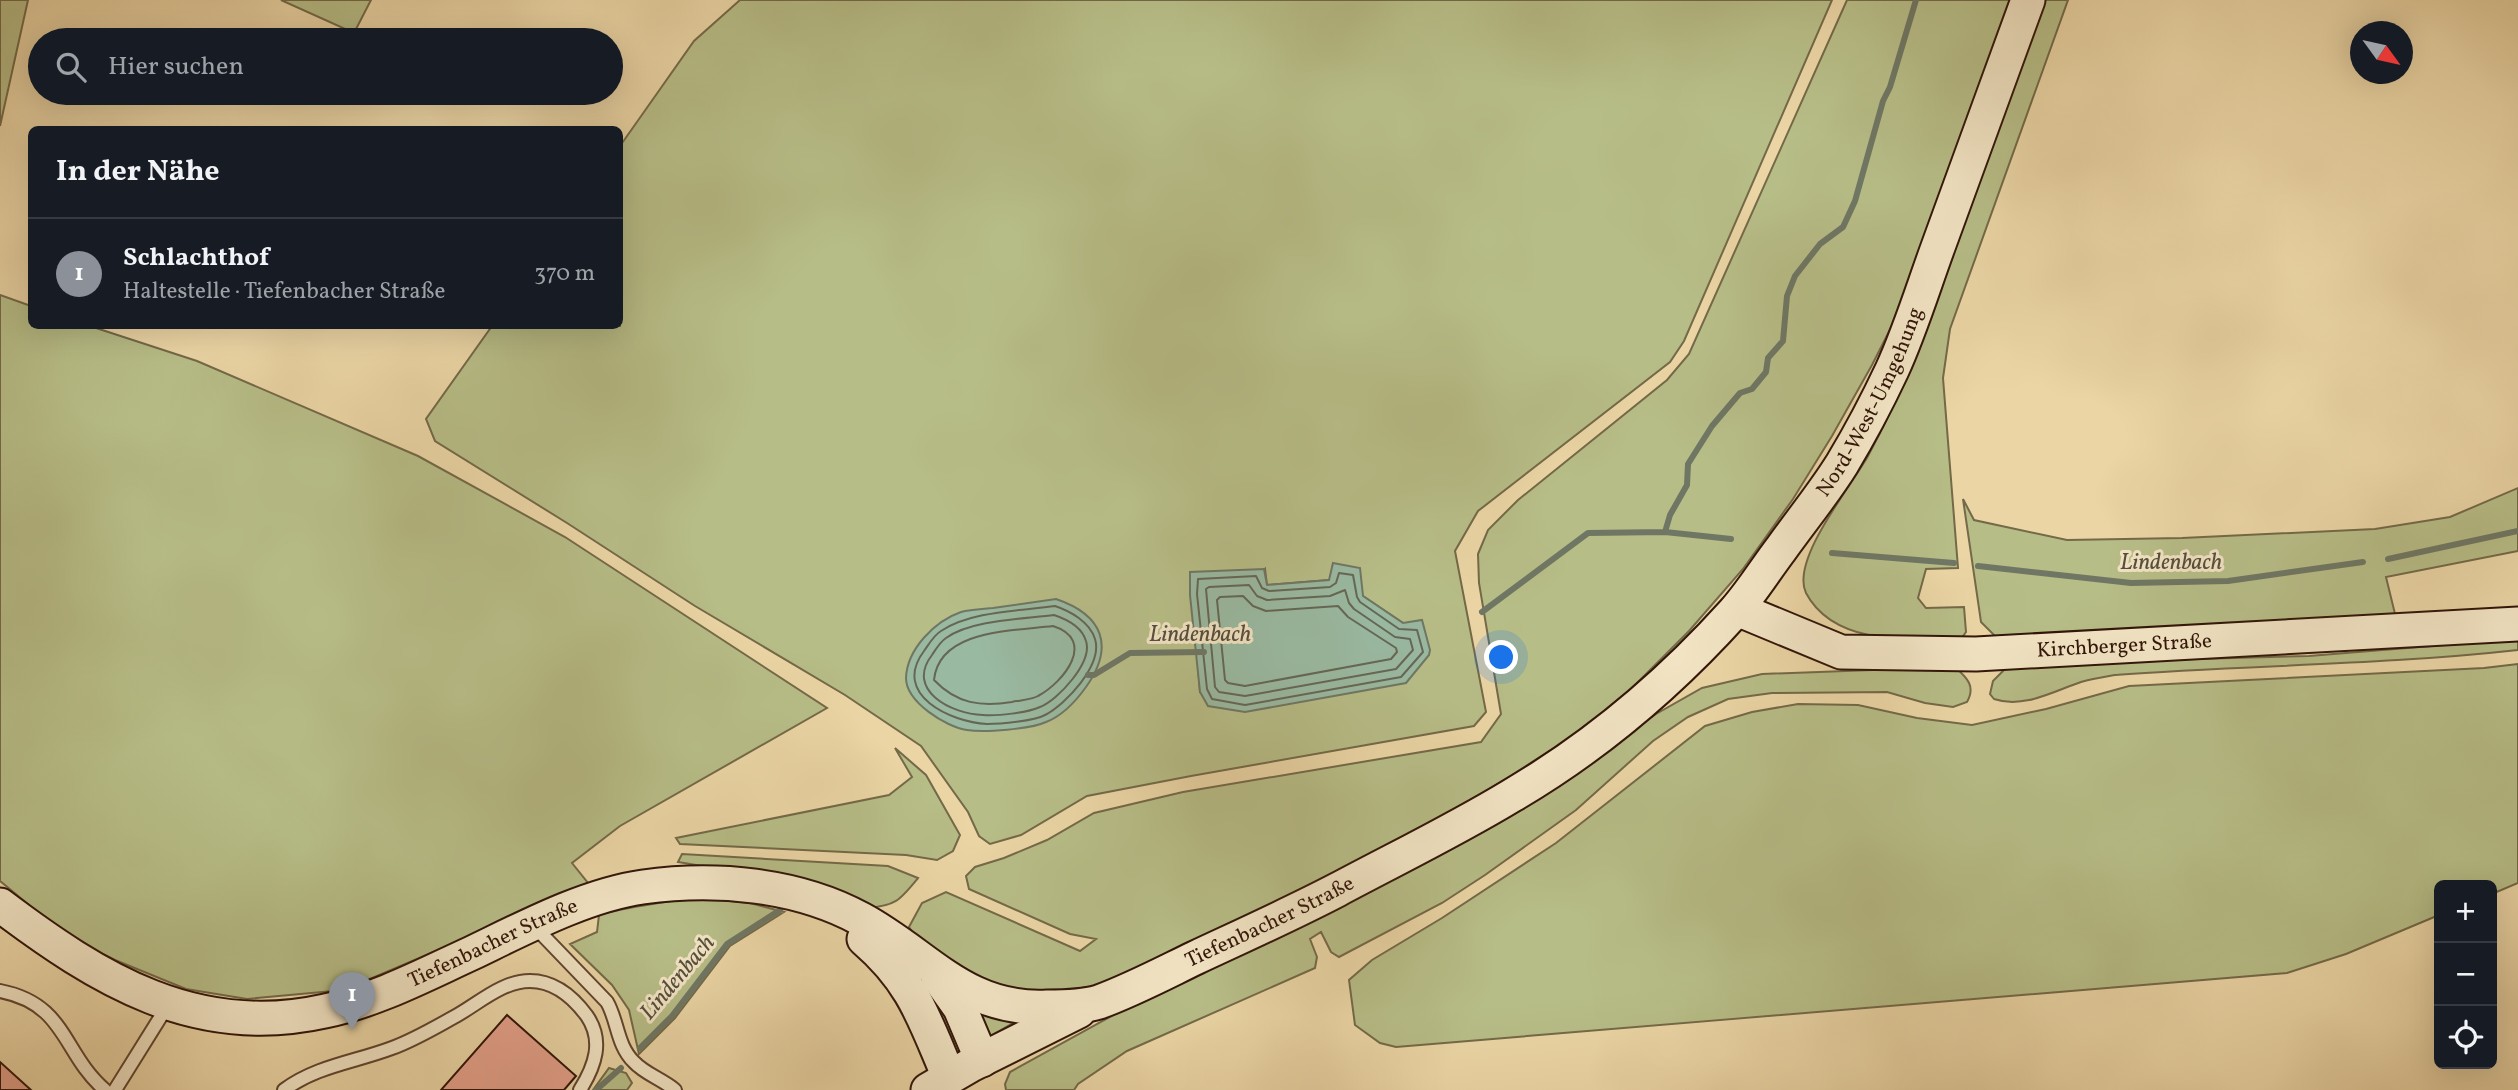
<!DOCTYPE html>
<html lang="de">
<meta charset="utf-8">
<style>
body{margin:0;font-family:Vollkorn,serif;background:#242831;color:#f1f3f6}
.controls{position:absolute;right:21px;bottom:21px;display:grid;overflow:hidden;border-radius:10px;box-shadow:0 7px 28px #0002}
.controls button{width:63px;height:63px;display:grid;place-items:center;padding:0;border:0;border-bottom:2px solid #363941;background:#171b24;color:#f1f3f6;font:35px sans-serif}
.compass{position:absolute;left:2350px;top:21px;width:63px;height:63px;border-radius:50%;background:#171b24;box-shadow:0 7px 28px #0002;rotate:123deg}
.you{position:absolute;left:1502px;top:658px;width:24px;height:24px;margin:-18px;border:5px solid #fff;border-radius:50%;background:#1a73e8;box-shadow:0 0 0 10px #1a73e833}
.badge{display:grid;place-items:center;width:46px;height:46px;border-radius:50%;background:#8c9099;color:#fff;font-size:23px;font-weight:700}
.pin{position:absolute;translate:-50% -58px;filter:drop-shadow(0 2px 4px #0008)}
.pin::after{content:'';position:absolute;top:37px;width:24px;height:21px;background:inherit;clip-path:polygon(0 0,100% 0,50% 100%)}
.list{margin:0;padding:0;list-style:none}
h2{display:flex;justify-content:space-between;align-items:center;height:91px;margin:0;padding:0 28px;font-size:30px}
h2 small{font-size:23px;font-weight:400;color:#9ea1a6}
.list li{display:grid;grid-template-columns:46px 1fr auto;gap:21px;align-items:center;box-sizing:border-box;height:112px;padding:0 28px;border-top:2px solid #363941}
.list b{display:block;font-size:26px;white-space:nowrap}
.list p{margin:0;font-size:23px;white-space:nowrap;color:#9ea1a6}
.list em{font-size:23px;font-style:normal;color:#9ea1a6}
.icon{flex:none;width:38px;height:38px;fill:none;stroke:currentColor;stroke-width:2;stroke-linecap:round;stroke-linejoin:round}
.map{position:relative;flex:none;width:2518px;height:1090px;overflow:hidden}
.search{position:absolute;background:#171b24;box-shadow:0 7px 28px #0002;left:28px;top:28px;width:595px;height:77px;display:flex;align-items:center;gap:18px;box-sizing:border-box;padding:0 24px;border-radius:38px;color:#9ea1a6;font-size:26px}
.panel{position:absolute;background:#171b24;box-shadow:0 7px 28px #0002;left:28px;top:126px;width:595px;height:203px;border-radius:10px}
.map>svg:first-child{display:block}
.green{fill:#b7bd87;stroke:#746948;stroke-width:2;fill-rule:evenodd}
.water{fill:#99b9a1;stroke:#6f7764;stroke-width:2}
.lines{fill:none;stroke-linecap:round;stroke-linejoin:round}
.shore{stroke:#656755;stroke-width:2}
.stream{stroke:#6f7764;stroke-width:6}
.building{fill:#e3a08a;stroke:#311509;stroke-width:2}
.service-casing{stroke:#604530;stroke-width:16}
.secondary-casing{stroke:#311509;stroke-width:37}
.service{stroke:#f2e4c4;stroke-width:12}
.secondary{stroke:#f2e4c4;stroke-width:33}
.labels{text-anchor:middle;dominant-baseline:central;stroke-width:6;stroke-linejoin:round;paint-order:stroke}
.street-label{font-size:21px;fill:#311509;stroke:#f2e4c4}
.water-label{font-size:23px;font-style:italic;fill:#554e3e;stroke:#f2e4c4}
</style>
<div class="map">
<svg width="2518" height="1090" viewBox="0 0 2518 1090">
<rect width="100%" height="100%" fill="#ebd5a5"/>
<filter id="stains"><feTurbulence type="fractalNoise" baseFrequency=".00286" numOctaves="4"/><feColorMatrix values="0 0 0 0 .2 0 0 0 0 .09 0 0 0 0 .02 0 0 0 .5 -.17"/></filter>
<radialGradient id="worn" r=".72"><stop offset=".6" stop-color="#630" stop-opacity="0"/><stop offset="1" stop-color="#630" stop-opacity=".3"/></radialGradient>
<!-- green -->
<path class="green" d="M0 0H28L0 126Z
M281 0H371L354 33Z
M740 0H1832L1684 341 1670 362 1478 511 1455 551 1486 712 1474 726 1191 776 1087 796 1021 835 990 844 979 836 968 812 921 746 845 695 695 606 567 523 435 441 426 419 492 326H620V146L694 41ZM1333 564 1363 596 1403 623 1200 692 1197 652 1265 569 1267 585 1330 580Z
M1847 0H2014L1902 306 1872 365 1832 436 1793 499 1743 569 1689 631 1616 704 1565 741 1504 780 1428 826 1130 976 1095 986 1032 995 990 991 921 945 909 927 922 903 946 892 1080 951 1096 939 1070 934 969 889 966 876 975 867 1004 858 1047 840 1094 813 1183 792 1481 742 1501 714 1479 583 1478 554 1488 530 1518 500 1667 380 1689 354Z
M2044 0H2068L1950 329 1943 378 1958 568 1926 569 1918 598 1926 608 1964 607 1966 632 1961 639C1910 640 1834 646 1806 593 1790 560 1852 485 1868 456 1905 388 1931 313 1957 240 1986 160 2015 80 2044 0Z
M0 295 31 306 32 326H90L197 361 418 456 565 537 827 708 620 826 572 863 588 883 509 920 344 990 247 999 186 989 115 960 69 938 0 881Z
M2518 488V551L2386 577 2396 618 1996 637 1981 622 1963 499 1974 520 2067 540 2182 538 2375 529 2450 517Z
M2518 639V650C2384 665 2249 665 2115 675 2104 677 2092 679 2081 682 2054 691 2024 709 1994 699L1990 694 1993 681 2007 667 2050 663 2309 656Z
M2518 664V883L2492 894V885H2439V915L2346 954 2287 973 1396 1047 1380 1043 1355 1025 1349 980 1372 960 1442 918 1556 843 1705 726 1752 712 1798 704 1858 705 1917 718 1972 725 2046 709 2129 686 2484 668Z
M1955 667C1967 678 1976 686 1967 702L1953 707 1925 703 1887 692 1772 693 1728 699 1688 717 1653 741 1576 810 1485 875 1442 903 1339 957 1331 952 1321 932 1310 939 1317 957 1315 968 1127 1051 1078 1084 1074 1090H1006L1005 1084 1010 1072 1166 986 1562 779 1656 714 1702 688 1762 674Z
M895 748 926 775 960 835 953 851 937 860 906 855 680 844 676 838 889 795 912 777Z
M682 854 888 866 918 878C900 900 896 906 867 908L732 871 678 862Z
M691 897 750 903 784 912 730 946 675 1018 639 1054 629 1010 612 985 570 944 597 932 599 915C629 906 661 904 691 897Z
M972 1005 1018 1020 989 1037Z
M609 1068 626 1073 632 1083 627 1090H593Z"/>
<!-- water -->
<path class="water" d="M1333 563 1360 568 1363 596 1403 623 1422 620 1430 650 1429 655 1406 683 1245 712 1208 706 1200 692 1190 595V572L1264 569 1267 585 1329 580Z
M1056 599C1103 615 1115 646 1086 687 1076 701 1062 716 1046 722 1031 729 984 733 967 730 946 727 906 702 906 678 907 649 935 621 961 612 971 609 983 609 993 608 1014 605 1035 602 1056 599Z"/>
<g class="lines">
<!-- shore -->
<path class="shore" d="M1339 573 1353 575 1357 597 1360 602 1399 629 1417 630 1423 652 1401 677 1245 705 1212 699 1207 689 1197 594 1198 579 1256 576 1262 588 1269 591 1330 587 1336 583Z
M1249 585 1257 596 1267 600 1330 596 1345 590 1349 603 1354 609 1395 637 1410 639 1413 650 1396 669 1245 696 1219 692 1215 687 1206 589 1209 587Z
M1243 596 1253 606 1266 611 1338 606 1348 617 1396 648 1397 652 1391 659 1245 686 1228 683 1225 680 1217 600 1220 597Z
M1055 606C1070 611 1090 622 1095 639 1103 665 1066 704 1045 715 1034 721 1000 724 987 724 951 722 891 695 924 651 929 644 934 635 941 631 971 611 1020 611 1055 606Z
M1054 615C1066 619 1082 627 1086 641 1093 662 1058 700 1040 707 1027 713 997 716 983 715 951 714 905 690 932 655 936 649 940 642 946 638 971 620 1023 619 1054 615Z
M1053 626C1097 640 1064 682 1038 696 1031 700 1020 700 1012 702 981 707 957 704 934 680 939 629 1014 631 1053 626Z"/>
<!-- stream -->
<path class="stream" d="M1665 532 1670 515 1687 485 1688 464 1712 426 1740 393 1752 389 1766 372 1768 358 1783 341 1787 296 1795 276 1820 244 1843 227 1855 201 1883 101 1890 87 1916 0
M1832 553 1954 563
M2388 559 2518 531
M1978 566 2131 583 2228 581 2363 562
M1482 612 1588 533 1665 532 1731 539
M1088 675H1094L1130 653 1204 652
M640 1048 672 1016 727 944 780 910
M596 1090 621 1068"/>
</g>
<!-- building -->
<path class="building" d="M507 1015 576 1076 564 1090H441Z
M0 1062 31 1090H0Z"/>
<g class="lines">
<!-- service casing -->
<g class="service-casing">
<path id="service" d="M533 925 607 1002C618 1021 617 1046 634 1062 645 1074 662 1079 675 1090
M0 991C67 1004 62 1053 105 1090
M115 1090 168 1005
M284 1090C316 1066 355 1062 392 1048 414 1040 434 1028 454 1017 478 1004 502 981 530 981 554 981 573 997 587 1016 604 1041 595 1066 580 1090"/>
</g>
<!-- secondary casing -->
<g class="secondary-casing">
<g id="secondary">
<path id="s1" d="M1737 609 1841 652 1976 654 2518 624"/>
<path id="s2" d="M0 905C98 979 196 1040 325 1011 377 1000 424 975 472 953 524 928 586 895 643 887 715 877 797 884 861 919 928 955 964 1011 1047 1007 1064 1007 1083 1007 1099 1002 1132 990 1164 973 1195 958 1242 936 1291 914 1337 890 1395 859 1455 830 1511 796 1593 748 1670 683 1734 612 1751 593 1765 570 1781 549 1801 521 1824 493 1842 464 1860 434 1877 402 1892 370 1910 331 1923 288 1938 247 1968 165 1998 82 2028 0"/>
<path d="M864 939C914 982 924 1019 949 1077"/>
<path d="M938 977 960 1008 982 1060"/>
<path d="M928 1090 971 1065 1079 1011"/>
</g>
</g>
<!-- service -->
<use href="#service" class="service"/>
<!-- secondary -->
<use href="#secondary" class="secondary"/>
</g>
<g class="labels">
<!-- street labels -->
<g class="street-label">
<text stroke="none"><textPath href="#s2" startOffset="2186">Nord-West-Umgehung</textPath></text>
<text stroke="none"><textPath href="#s1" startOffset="396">Kirchberger Straße</textPath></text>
<text stroke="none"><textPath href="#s2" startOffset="1372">Tiefenbacher Straße</textPath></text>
<text stroke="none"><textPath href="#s2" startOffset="536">Tiefenbacher Straße</textPath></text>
</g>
<!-- water labels -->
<g class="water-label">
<text x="2171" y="563">Lindenbach</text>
<text x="1200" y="635">Lindenbach</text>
<text transform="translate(678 978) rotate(-50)">Lindenbach</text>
</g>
</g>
<rect width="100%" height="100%" filter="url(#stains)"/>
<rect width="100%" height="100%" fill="url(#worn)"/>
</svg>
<div class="controls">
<button>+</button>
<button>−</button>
<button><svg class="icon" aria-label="locate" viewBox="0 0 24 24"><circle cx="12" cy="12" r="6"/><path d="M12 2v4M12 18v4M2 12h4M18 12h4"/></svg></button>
</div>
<svg class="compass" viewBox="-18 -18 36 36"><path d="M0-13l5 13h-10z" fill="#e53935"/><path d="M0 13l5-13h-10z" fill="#9ea1a6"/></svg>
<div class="you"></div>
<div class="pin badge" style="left:352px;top:1030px">1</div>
<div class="search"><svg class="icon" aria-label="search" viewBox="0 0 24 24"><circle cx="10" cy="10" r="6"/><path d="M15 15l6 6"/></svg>Hier suchen</div>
<section class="panel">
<h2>In der Nähe<small></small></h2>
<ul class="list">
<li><span class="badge">1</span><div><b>Schlachthof</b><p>Haltestelle · Tiefenbacher Straße</p></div><em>370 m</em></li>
</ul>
</section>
</div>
